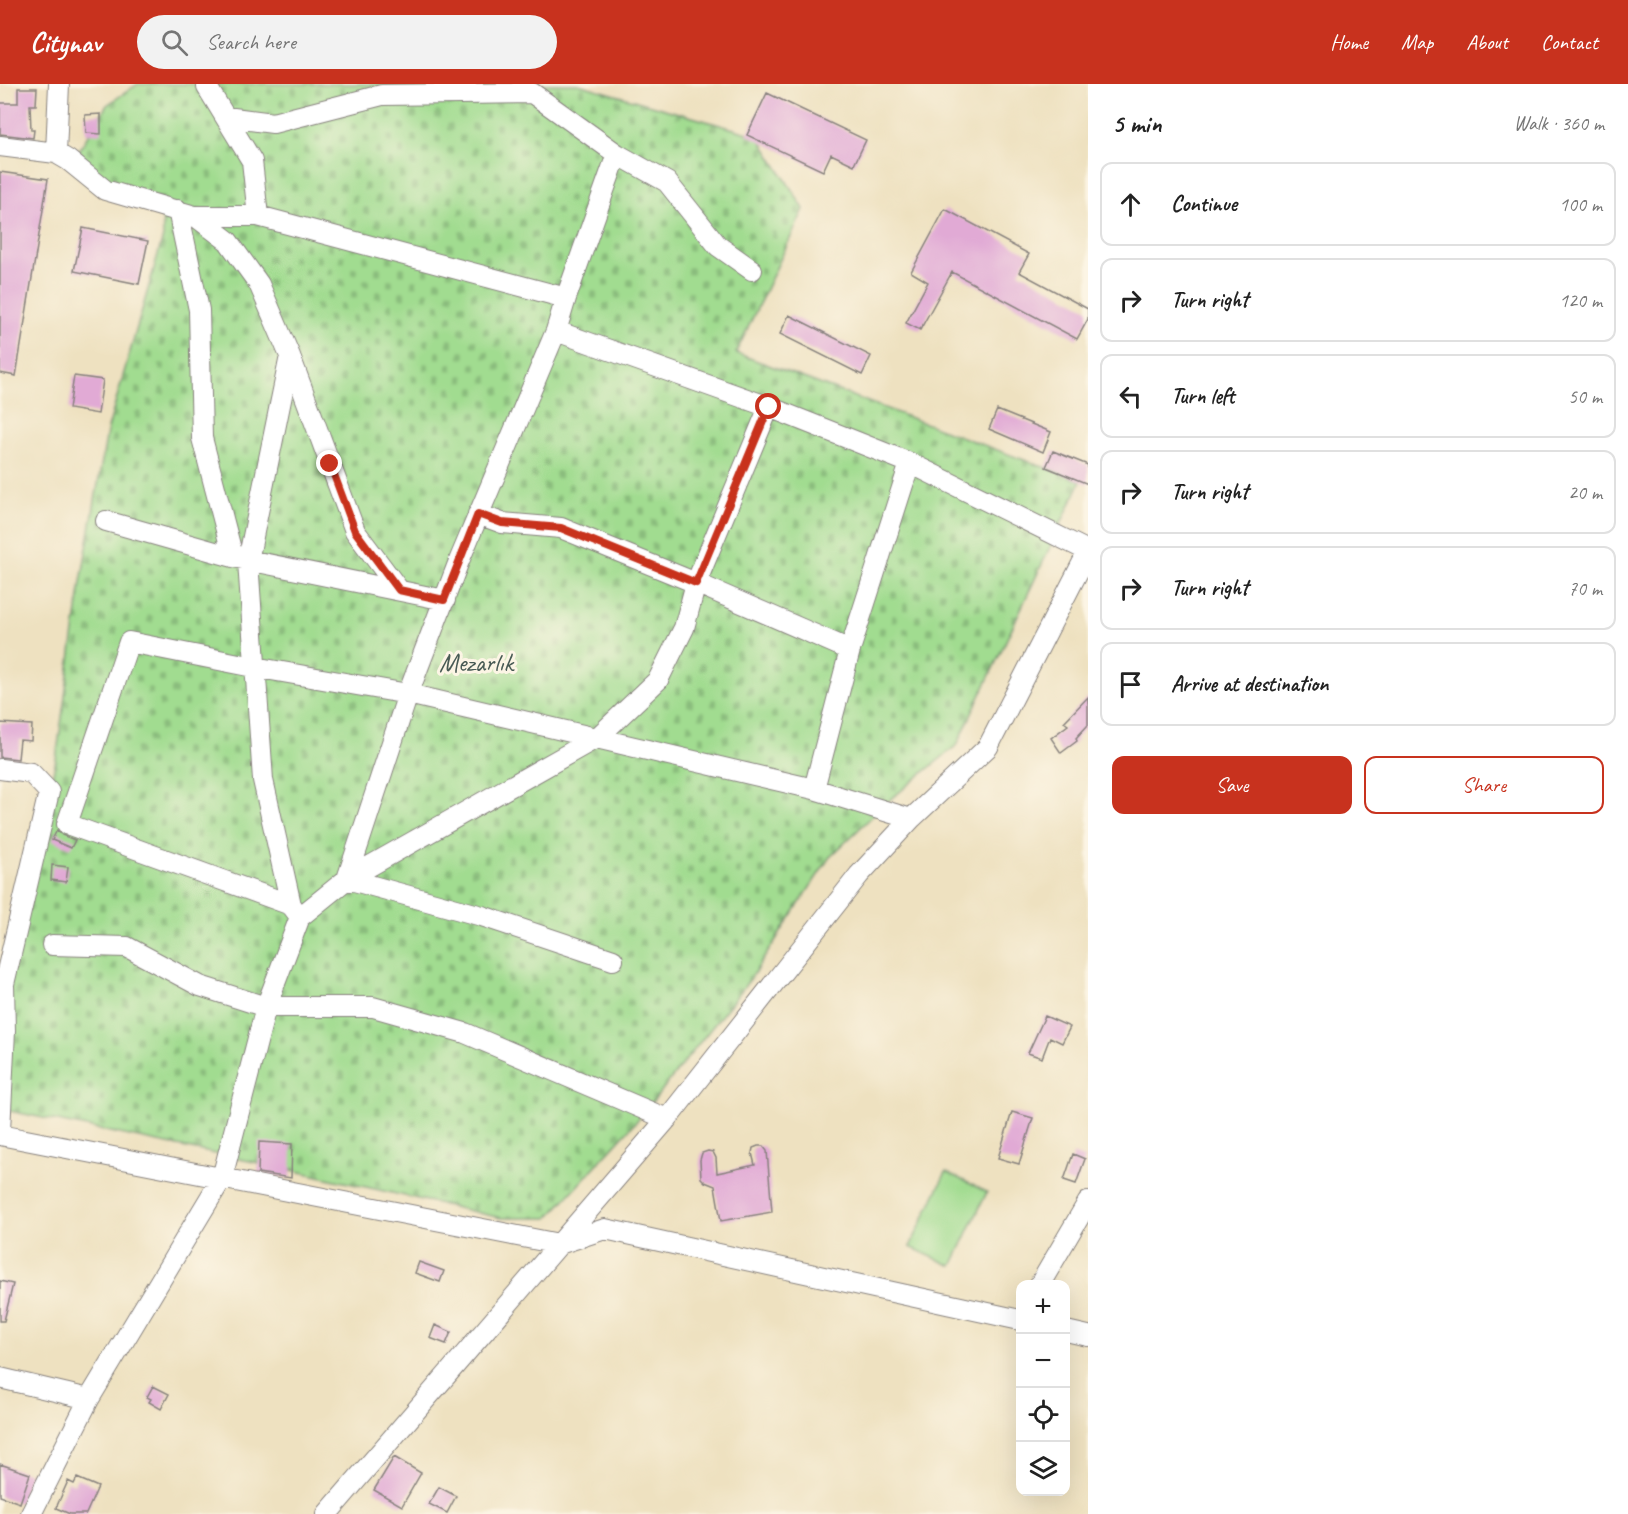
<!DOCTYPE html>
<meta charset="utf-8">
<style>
body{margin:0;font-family:Caveat,sans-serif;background:#f2f2f2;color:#222}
.controls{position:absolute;right:18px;bottom:18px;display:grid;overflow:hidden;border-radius:12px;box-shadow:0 6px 24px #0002}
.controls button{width:54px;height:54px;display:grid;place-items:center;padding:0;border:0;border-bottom:2px solid #e0e0e0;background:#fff;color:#222;font:30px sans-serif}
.stop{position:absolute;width:18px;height:18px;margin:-14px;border:4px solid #c8321e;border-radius:50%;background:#fff}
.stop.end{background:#c8321e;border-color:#fff;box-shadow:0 2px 6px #0008}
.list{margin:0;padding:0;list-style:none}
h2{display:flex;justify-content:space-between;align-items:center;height:78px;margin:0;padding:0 24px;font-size:26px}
h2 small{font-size:20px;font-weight:400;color:#767676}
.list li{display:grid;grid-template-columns:39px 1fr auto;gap:18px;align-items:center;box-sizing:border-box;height:84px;margin:0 12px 12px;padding:0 12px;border:2px solid #e0e0e0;border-radius:12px}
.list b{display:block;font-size:22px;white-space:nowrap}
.list em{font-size:20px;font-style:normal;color:#767676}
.actions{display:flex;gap:12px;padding:18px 24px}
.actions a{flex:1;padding:14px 0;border:2px solid #c8321e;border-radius:12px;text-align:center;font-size:21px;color:#c8321e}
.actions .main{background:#c8321e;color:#fff}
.icon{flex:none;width:33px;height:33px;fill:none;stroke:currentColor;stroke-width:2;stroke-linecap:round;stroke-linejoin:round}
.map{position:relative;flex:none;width:1088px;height:1430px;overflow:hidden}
header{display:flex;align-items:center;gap:36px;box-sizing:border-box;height:84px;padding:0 30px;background:#c8321e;color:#fff}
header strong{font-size:28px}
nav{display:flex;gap:33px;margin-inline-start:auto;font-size:21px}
.search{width:420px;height:54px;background:#f2f2f2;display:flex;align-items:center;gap:15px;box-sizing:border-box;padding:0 21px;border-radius:33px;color:#767676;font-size:22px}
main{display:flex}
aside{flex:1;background:#fff}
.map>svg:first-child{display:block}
.cemetery{fill:url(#cemetery-stones);stroke:#627f66;stroke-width:1.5}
.garden{fill:#a1dc90;stroke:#627f66;stroke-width:1.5}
.building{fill:#e1aad5}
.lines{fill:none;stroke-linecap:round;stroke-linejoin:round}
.minor-casing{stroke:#88827e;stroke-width:22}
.minor{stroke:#fff;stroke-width:20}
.route{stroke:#c8321e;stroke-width:8}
.labels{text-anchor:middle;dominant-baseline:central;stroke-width:6;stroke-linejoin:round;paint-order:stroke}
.park-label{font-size:26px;fill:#485a54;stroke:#fcf5e5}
</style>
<header>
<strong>Citynav</strong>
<div class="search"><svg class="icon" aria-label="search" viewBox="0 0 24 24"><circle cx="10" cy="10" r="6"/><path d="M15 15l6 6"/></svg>Search here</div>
<nav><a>Home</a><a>Map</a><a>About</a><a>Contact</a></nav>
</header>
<main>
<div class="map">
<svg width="1088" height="1430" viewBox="0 0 1088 1430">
<defs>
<pattern id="cemetery-stones" width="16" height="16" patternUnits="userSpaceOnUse" patternTransform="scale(1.5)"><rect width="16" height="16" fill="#a1dc90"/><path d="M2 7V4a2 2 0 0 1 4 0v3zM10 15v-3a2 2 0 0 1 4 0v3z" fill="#8abc7d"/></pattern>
</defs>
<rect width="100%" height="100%" fill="#fcf5e5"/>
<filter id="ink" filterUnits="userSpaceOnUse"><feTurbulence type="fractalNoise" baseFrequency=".0167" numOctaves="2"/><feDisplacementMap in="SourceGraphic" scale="12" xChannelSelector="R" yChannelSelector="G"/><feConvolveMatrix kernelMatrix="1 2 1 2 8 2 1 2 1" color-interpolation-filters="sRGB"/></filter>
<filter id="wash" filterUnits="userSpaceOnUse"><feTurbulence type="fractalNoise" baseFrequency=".008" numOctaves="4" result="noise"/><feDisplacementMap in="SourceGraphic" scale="24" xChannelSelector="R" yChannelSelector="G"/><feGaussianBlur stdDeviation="1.35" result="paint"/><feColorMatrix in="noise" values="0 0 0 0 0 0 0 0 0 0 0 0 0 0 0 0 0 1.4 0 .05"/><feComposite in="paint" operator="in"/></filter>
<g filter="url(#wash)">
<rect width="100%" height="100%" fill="#eee1c0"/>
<!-- cemetery -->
<path class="cemetery" d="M138 0H578L758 52 804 125 736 269 1081 397 957 661 885 720 829 774 751 894 643 1030 548 1134H501L292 1086 0 1025 4 900 56 676 81 498 107 348 163 153 162 115 91 91 79 66 107 21Z"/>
<!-- garden -->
<path class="garden" d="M946 1088 987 1108 952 1182 910 1163Z"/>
<g id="blocks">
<!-- building -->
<path class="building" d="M18 4H37L36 21H30L31 46H34L33 54 0 50V19H18Z
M767 9 866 56 854 81 831 70 823 87 747 51Z
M101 30V50L86 49 85 31Z
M0 88 48 95 16 292 0 289Z
M945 125 1029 170 1019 188 1088 225V235L1077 255 952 188 920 246 906 239 928 198 911 188Z
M83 144 148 157 139 200 74 187Z
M789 231 871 272 862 291 780 250Z
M74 292 103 296 98 330 69 325Z
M997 326 1051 348 1043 368 989 345Z
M1053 367 1088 381V400L1046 383Z
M1088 613V641L1076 654 1077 657 1061 669 1051 654 1068 641 1064 638Z
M0 639 32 641 31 657 20 656 18 675 0 673Z
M57 746 62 751 75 756 71 764 52 756Z
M52 781 68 783 66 798 51 796Z
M1045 932 1070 943 1062 959 1050 953 1042 974 1028 969Z
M1012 1028 1033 1034 1019 1080 998 1074Z
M259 1058 292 1060 291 1094 258 1089Z
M758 1062H763L767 1067 772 1128 721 1137 715 1102 705 1098 701 1094 700 1076 702 1069 708 1067 713 1068 716 1074 717 1089 755 1081 752 1069 753 1064Z
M1073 1070 1085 1075 1076 1100 1064 1096Z
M419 1178 444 1187 440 1198 415 1189Z
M0 1197 13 1200 4 1237H0Z
M435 1241 451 1248 446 1260 430 1254Z
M153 1302 169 1310 161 1325 149 1318 151 1315 147 1313Z
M394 1373 421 1389 402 1422 374 1406Z
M0 1380 30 1390 20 1419 0 1412Z
M77 1394 98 1403 86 1430H70L56 1424 68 1397 74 1400Z
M439 1403 456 1412 447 1429 429 1420Z"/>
</g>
</g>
<g filter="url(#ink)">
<use href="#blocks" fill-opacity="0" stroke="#88827e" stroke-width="1.5"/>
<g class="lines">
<!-- minor casing -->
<g class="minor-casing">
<path id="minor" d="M208 0 207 3 252 77 258 132
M521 4 532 9 617 70 667 98 718 162 752 186
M226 33 273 39 382 11 532 9
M0 62 56 69 68 76 105 106 195 132 228 157 259 200 290 272 355 447 399 506
M56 69 59 0
M178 126 199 226 202 354 233 473
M195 132H258L566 214
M556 247 769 323 910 379 1088 467
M290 272 248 477 263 696 291 821
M478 430 502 439 561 444 696 499 850 566
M106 437 233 473 445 516
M0 685 31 689 49 708 4 900 5 947 0 1047
M814 705 850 566 910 379
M347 795 598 653 658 596 684 544 696 499 769 323
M347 795 482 832 613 876
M300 833 291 821 67 740 129 558 254 583 408 610 814 705 911 735
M52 861 127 863 200 902 266 923H373L465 949 667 1035
M0 1051 559 1160 605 1145 1020 1236
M1040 1200 1088 1118
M1066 1247 1088 1252
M0 1294 89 1315
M31 1430 89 1315 222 1094 266 923 300 833 347 795 408 610 459 477 556 247 566 214 617 70
M327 1430 667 1035 859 791 911 735 988 663 1088 468"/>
</g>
<!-- minor -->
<use href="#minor" class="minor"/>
</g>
</g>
<g class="lines" filter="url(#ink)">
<!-- route -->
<path class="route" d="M330 380 355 447 399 506 444 516 478 430 502 439 561 444 696 499 769 323"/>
</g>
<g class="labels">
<!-- park labels -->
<g class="park-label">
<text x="476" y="578">Mezarlık</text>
</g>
</g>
</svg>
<div class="controls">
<button>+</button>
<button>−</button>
<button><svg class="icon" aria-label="locate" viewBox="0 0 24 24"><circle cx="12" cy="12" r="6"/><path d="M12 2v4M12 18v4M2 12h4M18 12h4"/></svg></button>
<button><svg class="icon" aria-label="layers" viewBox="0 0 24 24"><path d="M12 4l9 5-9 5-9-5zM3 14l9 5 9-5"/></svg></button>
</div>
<div class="stop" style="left:769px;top:323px"></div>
<div class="stop end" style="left:330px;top:380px"></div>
</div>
<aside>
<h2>5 min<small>Walk · 360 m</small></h2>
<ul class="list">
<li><svg class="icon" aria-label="ahead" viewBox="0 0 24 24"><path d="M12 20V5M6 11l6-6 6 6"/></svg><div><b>Continue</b></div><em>100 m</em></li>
<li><svg class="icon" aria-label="right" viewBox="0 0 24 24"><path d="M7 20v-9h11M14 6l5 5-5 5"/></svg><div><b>Turn right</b></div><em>120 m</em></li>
<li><svg class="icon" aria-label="left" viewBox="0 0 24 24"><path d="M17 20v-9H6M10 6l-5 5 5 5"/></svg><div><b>Turn left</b></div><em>50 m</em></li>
<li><svg class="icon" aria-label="right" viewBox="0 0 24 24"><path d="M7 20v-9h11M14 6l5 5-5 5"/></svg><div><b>Turn right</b></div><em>20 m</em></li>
<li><svg class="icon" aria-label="right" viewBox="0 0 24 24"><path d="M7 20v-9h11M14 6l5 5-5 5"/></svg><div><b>Turn right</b></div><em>70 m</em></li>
<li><svg class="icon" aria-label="arrive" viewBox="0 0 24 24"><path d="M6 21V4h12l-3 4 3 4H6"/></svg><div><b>Arrive at destination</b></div></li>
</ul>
<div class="actions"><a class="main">Save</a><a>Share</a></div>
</aside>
</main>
